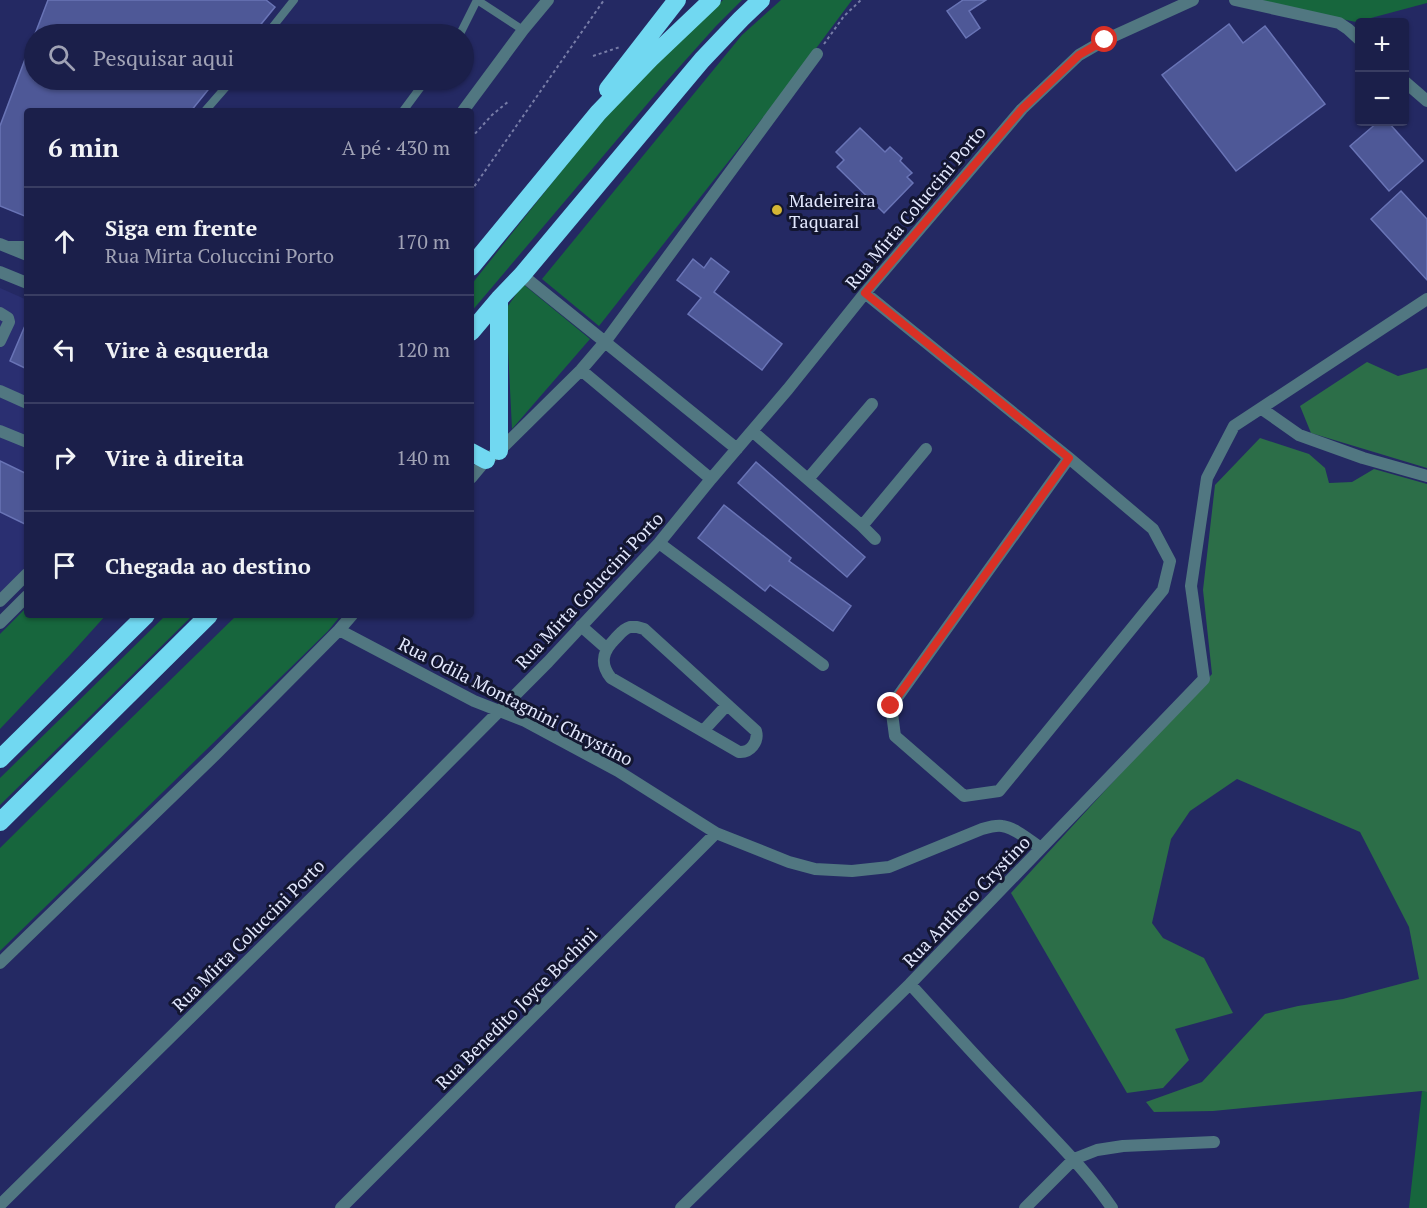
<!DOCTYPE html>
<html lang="pt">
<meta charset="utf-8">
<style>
body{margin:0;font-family:"PT Serif",serif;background:#242751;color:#f1f3f6}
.controls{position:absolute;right:18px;top:18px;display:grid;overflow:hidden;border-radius:6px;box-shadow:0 2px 4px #0004}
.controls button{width:54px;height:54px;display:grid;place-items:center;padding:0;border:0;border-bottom:2px solid #393d62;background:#1b1f4a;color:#f1f3f6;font:30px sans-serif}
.stop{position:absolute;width:18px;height:18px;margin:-14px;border:4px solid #d93025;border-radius:50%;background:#fff}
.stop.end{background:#d93025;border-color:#fff;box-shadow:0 2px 6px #0008}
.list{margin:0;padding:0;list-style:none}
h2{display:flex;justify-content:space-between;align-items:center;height:78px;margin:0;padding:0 24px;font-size:26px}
h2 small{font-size:20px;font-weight:400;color:#a0a2b5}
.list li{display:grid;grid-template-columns:39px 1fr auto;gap:18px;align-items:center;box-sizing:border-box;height:108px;padding:0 24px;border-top:2px solid #393d62}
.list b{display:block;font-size:22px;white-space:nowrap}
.list p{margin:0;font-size:20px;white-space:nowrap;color:#a0a2b5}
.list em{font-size:20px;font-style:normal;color:#a0a2b5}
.icon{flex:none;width:33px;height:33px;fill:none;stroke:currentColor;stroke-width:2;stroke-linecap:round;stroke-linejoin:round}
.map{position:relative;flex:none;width:1427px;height:1208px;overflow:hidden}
.search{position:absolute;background:#1b1f4a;box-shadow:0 2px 4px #0004;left:24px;top:24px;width:450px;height:66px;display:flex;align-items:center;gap:15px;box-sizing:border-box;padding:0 21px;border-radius:33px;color:#a0a2b5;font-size:22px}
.panel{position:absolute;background:#1b1f4a;box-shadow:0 2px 4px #0004;left:24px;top:108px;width:450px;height:510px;border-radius:6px}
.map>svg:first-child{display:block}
.built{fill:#2a2f71}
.green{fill:#17663d}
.forest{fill:#2c6e48}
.building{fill:#4e5897;stroke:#6974b6;stroke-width:1.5}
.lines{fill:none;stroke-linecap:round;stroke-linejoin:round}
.path{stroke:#777ca7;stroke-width:2;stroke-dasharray:3 3;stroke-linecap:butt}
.service{stroke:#517781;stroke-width:8}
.minor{stroke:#517781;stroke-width:12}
.tertiary{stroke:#517781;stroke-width:12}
.motorway{stroke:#71d8f1;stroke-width:18}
.route{stroke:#d93025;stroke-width:8}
.poi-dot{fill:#d4b635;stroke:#131630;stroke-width:2}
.labels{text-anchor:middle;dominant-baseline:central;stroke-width:6;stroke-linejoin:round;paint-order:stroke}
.poi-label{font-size:18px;fill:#e3e8fe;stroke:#131630;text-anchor:start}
.street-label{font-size:18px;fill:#e3e8fe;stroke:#131630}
</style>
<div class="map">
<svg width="1427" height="1208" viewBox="0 0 1427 1208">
<rect width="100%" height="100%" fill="#242963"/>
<!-- built -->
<path class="built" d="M0 288 27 300V569L0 597Z"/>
<!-- green -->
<path class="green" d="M723 0H742L716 26 665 83 471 312V285L594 130 653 66Z
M781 0H852L794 78 599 326 542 279 742 35Z
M1249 0H1427V3L1356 22Z
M523 284 590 339 512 429 506 309Z
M27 607V615H106L70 655 0 729V634Z
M166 615H193L0 805V778Z
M237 615H341L328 631 0 951V848L118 731Z
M1422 1091 1427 1092V1208H1409Z"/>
<!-- forest -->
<path class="forest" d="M1367 362 1398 376 1427 368V468L1311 433 1300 406Z
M1260 438 1309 454 1325 468 1329 483 1352 482 1374 469 1427 484V1092L1422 1091 1213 1111 1154 1112 1146 1102 1202 1082 1265 1014 1298 1006 1343 999 1419 979 1409 927 1360 832 1237 779 1190 811 1171 839 1152 923 1163 938 1204 958 1233 1013 1175 1029 1189 1060 1163 1088 1127 1093 1011 893 1212 674 1203 590 1215 485Z"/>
<!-- building -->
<path class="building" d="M48 0H266L275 7 253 34H35Z
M963 0H986L969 11 980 28 966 38 947 11Z
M1229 24 1243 43 1265 26 1325 104 1236 171 1162 75Z
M33 38H34V80H216L191 111H27V217L0 206V126Z
M1378 122H1388L1423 161 1389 191 1350 146Z
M860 128 885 152 890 147 902 158 900 161 912 173 907 177 913 183 884 213 837 167 844 160 836 152Z
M1401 191 1427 219V280L1371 219Z
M711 258 729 272 714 292 782 344 762 370 688 314 701 298 677 280 693 259 704 268Z
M27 321V369L10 361Z
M0 461 27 474V525L0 512Z
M756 462 865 557 847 577 738 483Z
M724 505 791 558 789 561 851 606 833 631 770 585 765 591 698 538Z"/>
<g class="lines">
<!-- path -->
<path class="path" d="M824 44 844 16 861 0
M593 56 620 47
M471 138 492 115 509 101
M471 191 604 0"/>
<!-- service -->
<path class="service" d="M477 0 523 30
M267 34 294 0
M460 34 477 0
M205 111 232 80
M403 111 426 80
M9 245H27"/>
<!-- minor -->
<path class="minor" d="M1235 0 1339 23 1348 29 1360 40
M1404 81 1427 101
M463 111 523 30 548 0
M522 275 605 342 737 449
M865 293 1069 458 1153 529 1170 561 1163 590 999 791 964 796 895 736 891 706 1069 458
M0 313 8 318 9 322 0 341
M581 370 711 479
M0 391 27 403
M1262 409 1299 435 1363 458 1427 476
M0 431 27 442
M752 431 862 526 875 539
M471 478 486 460 499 451 581 370 605 342 817 54
M808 479 872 404
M862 526 926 449
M659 543 823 665
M581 626 606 648
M630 627H637L644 629 756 731C759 742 750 753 739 752L611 678C599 663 603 651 615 639 620 634 623 629 630 627Z
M339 630 474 701 525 721 618 771 716 833 789 862 815 869 852 871 889 867 982 829C989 827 996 825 1002 826 1016 828 1030 841 1041 848
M703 731 727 705
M0 963 216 754 339 630 352 615
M910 984C948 1026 986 1068 1025 1108 1056 1141 1086 1170 1112 1208
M0 1205 391 820 548 662 659 543 711 479 788 389 865 293 1022 109 1079 55 1105 40 1193 0
M341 1208 716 833
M681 1208 910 984 1204 679 1191 586 1207 478 1234 426 1427 299
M1025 1208 1074 1159 1097 1150 1123 1146 1214 1142"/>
<!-- tertiary -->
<path class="tertiary" d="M0 244 27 255
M0 272 27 283
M0 601 27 574
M0 623 27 596"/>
<!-- motorway -->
<path class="motorway" d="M608 89 677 0
M471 267 598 113 650 59 712 0
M499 299V451
M471 332 499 299 522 275 702 60 741 19 761 0
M471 452 486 460
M0 759 146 615
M0 822 209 615"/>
</g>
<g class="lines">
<!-- route -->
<path class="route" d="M891 706 1069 458 865 293 1022 109 1079 55 1105 40"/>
</g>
<!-- markers -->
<circle class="poi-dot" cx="777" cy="210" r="6"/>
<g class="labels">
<!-- poi labels -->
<g class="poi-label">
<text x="789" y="200">Madeireira<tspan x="789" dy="21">Taquaral</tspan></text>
</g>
<!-- street labels -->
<g class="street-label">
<text transform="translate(915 207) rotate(-50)">Rua Mirta Coluccini Porto</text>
<text transform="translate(589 590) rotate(-47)">Rua Mirta Coluccini Porto</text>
<text transform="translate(516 701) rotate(27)">Rua Odila Montagnini Chrystino</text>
<text transform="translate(966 901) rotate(-46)">Rua Anthero Crystino</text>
<text transform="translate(248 935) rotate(-45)">Rua Mirta Coluccini Porto</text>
<text transform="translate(516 1008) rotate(-45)">Rua Benedito Joyce Bochini</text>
</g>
</g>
</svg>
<div class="controls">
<button>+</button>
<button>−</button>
</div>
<div class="stop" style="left:1105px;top:40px"></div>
<div class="stop end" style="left:891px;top:706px"></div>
<div class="search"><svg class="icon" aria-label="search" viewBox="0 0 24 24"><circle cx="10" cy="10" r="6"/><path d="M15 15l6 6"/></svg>Pesquisar aqui</div>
<section class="panel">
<h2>6 min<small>A pé · 430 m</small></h2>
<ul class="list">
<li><svg class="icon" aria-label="ahead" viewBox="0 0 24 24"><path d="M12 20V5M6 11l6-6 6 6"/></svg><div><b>Siga em frente</b><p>Rua Mirta Coluccini Porto</p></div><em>170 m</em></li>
<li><svg class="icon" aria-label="left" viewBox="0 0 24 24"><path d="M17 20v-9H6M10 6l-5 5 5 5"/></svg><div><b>Vire à esquerda</b></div><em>120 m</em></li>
<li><svg class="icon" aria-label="right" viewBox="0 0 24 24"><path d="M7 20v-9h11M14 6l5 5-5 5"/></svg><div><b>Vire à direita</b></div><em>140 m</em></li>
<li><svg class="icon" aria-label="arrive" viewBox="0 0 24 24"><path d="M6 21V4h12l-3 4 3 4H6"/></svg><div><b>Chegada ao destino</b></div></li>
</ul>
</section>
</div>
